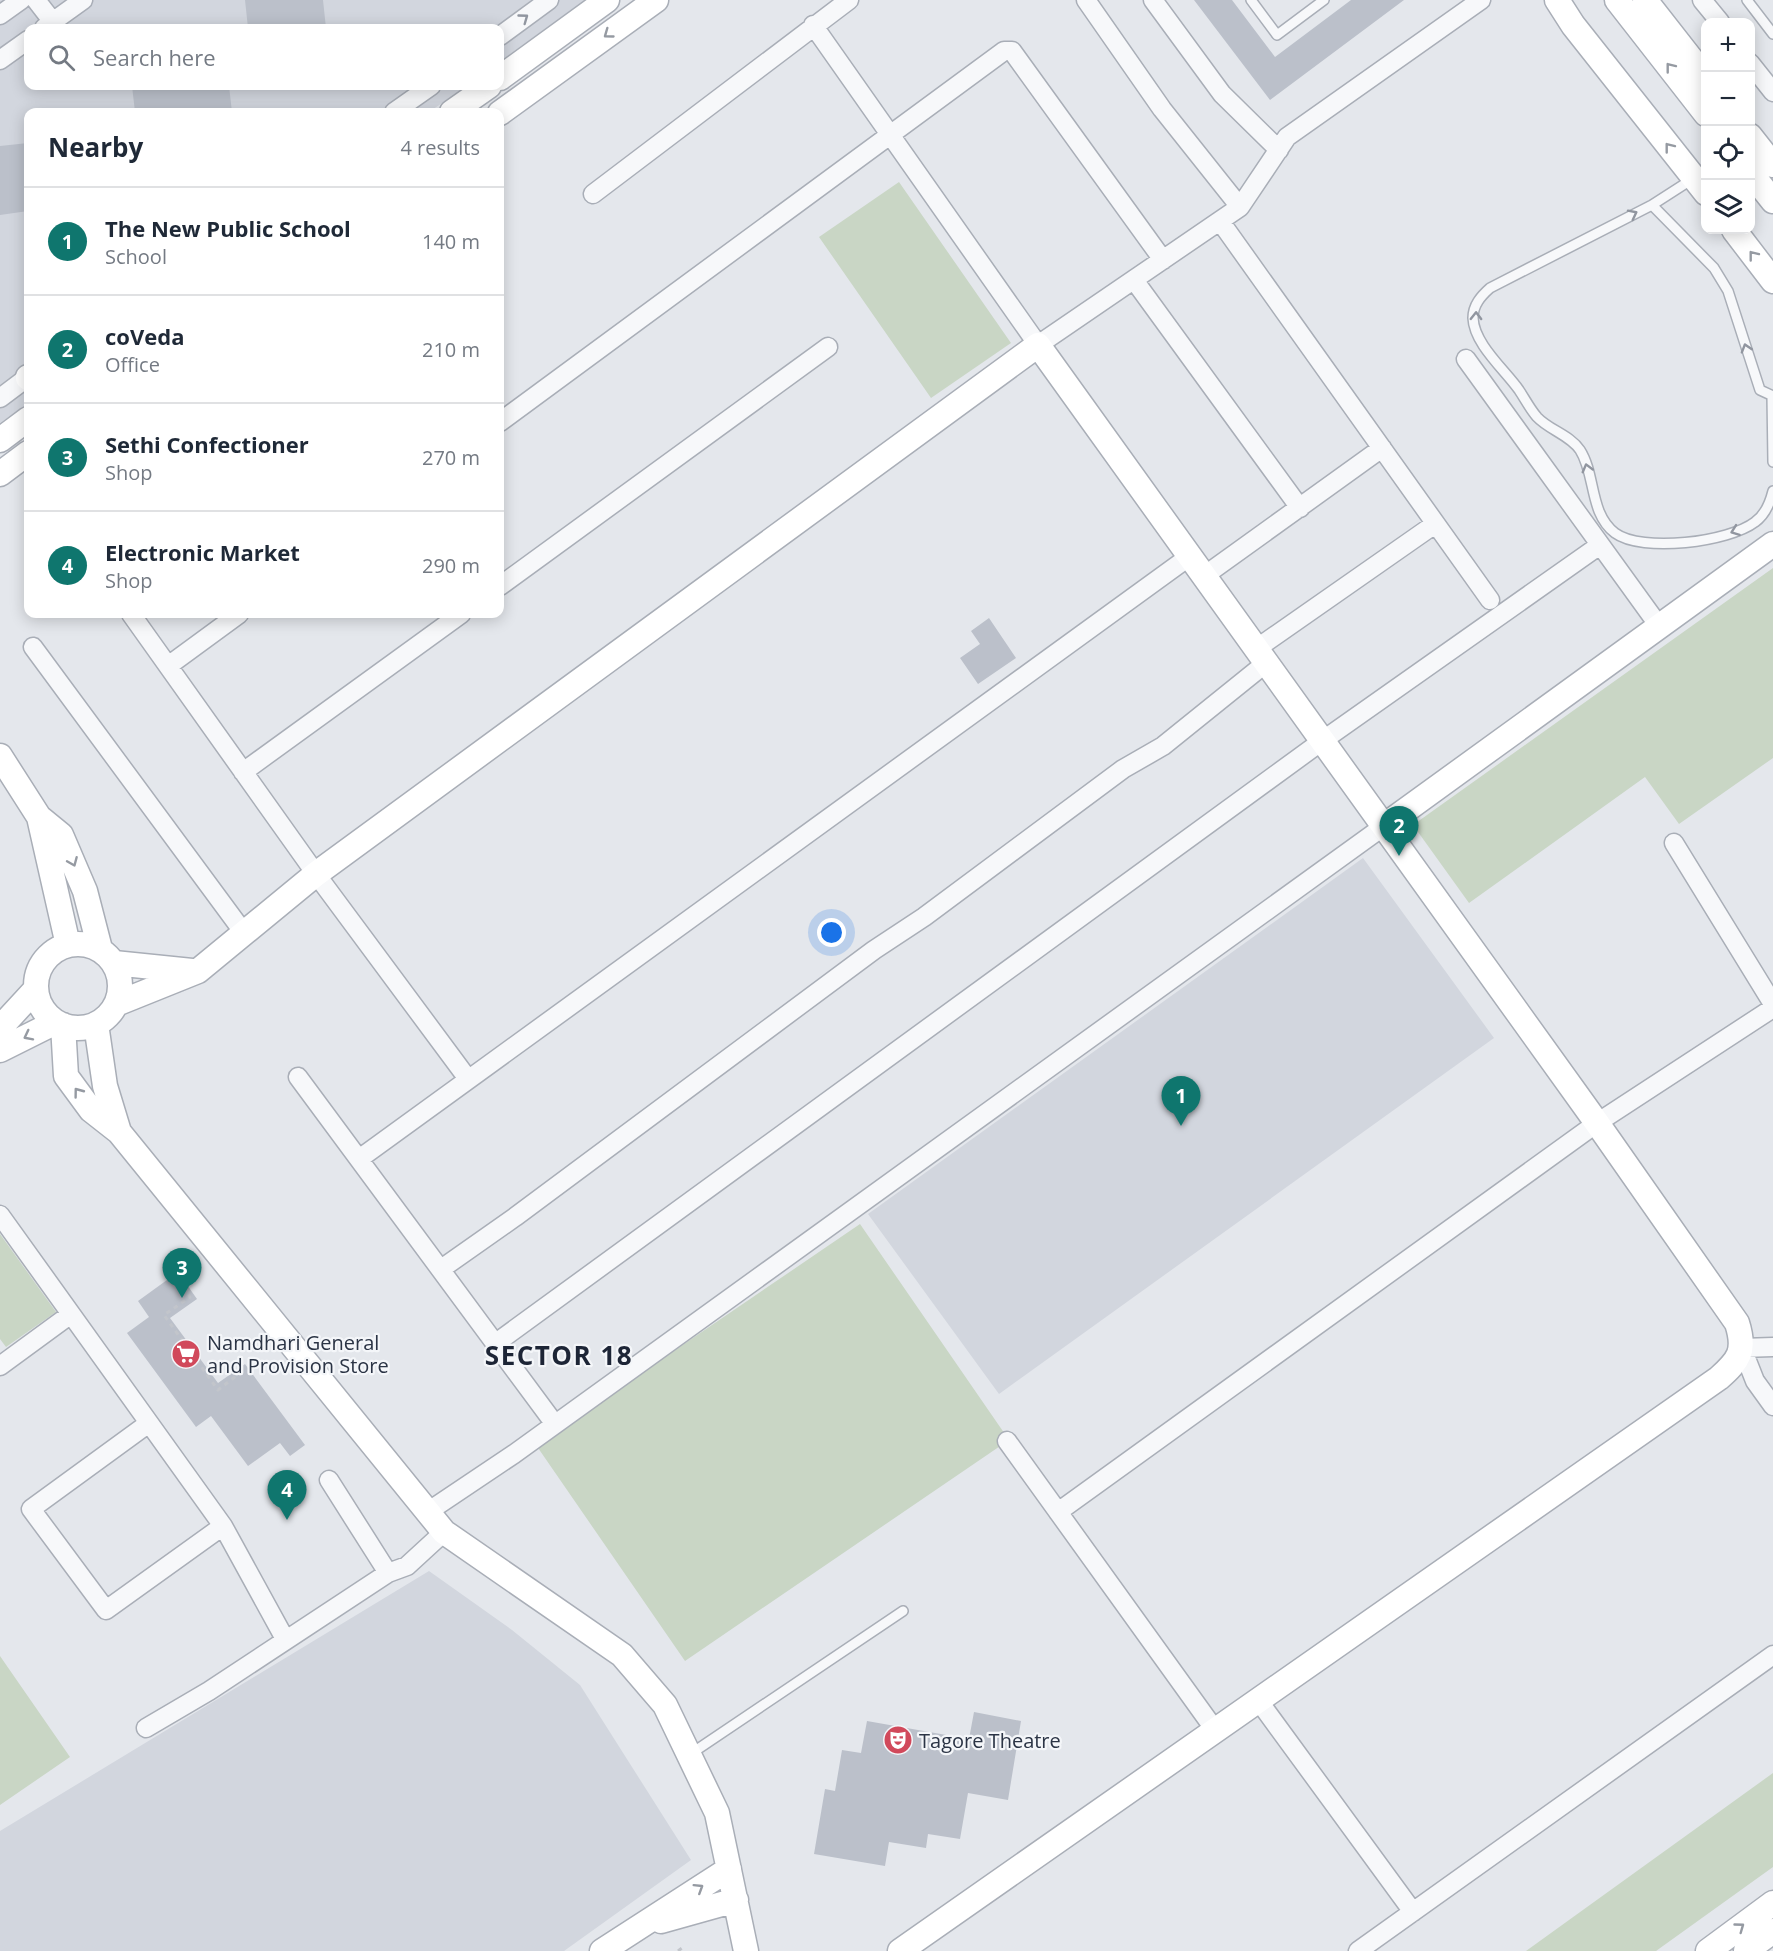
<!DOCTYPE html>
<meta charset="utf-8">
<style>
body{margin:0;font-family:"Open Sans",sans-serif;background:#f2f2f3;color:#1f2937}
.controls{position:absolute;right:18px;top:18px;display:grid;overflow:hidden;border-radius:12px;box-shadow:0 3px 15px #0003}
.controls button{width:54px;height:54px;display:grid;place-items:center;padding:0;border:0;border-bottom:2px solid #e0e1e3;background:#fff;color:#1f2937;font:30px sans-serif}
.you{position:absolute;left:832px;top:933px;width:21px;height:21px;margin:-15px;border:4px solid #fff;border-radius:50%;background:#1a73e8;box-shadow:0 0 0 9px #1a73e833}
.badge{display:grid;place-items:center;width:39px;height:39px;border-radius:50%;background:#0f766e;color:#fff;font-size:20px;font-weight:700}
.pin{position:absolute;translate:-50% -50px;filter:drop-shadow(0 2px 3px #0008)}
.pin::after{content:'';position:absolute;top:32px;width:21px;height:18px;background:inherit;clip-path:polygon(0 0,100% 0,50% 100%)}
.list{margin:0;padding:0;list-style:none}
h2{display:flex;justify-content:space-between;align-items:center;height:78px;margin:0;padding:0 24px;font-size:26px}
h2 small{font-size:20px;font-weight:400;color:#747a83}
.list li{display:grid;grid-template-columns:39px 1fr auto;gap:18px;align-items:center;box-sizing:border-box;height:108px;padding:0 24px;border-top:2px solid #e0e1e3}
.list b{display:block;font-size:22px;white-space:nowrap}
.list p{margin:0;font-size:20px;white-space:nowrap;color:#747a83}
.list em{font-size:20px;font-style:normal;color:#747a83}
.icon{flex:none;width:33px;height:33px;fill:none;stroke:currentColor;stroke-width:2;stroke-linecap:round;stroke-linejoin:round}
.map{position:relative;flex:none;width:1773px;height:1951px;overflow:hidden}
.search{position:absolute;background:#fff;box-shadow:0 3px 15px #0003;left:24px;top:24px;width:480px;height:66px;display:flex;align-items:center;gap:15px;box-sizing:border-box;padding:0 21px;border-radius:12px;color:#747a83;font-size:22px}
.panel{position:absolute;background:#fff;box-shadow:0 3px 15px #0003;left:24px;top:108px;width:480px;height:510px;border-radius:12px}
.map>svg:first-child{display:block}
.built{fill:#d2d6de}
.green{fill:#c9d6c5}
.building{fill:#bbc0ca}
.lines{fill:none;stroke-linecap:round;stroke-linejoin:round}
.lane-casing{stroke:#a9aeb7;stroke-width:12}
.street-casing{stroke:#a9aeb7;stroke-width:21}
.secondary-casing{stroke:#a9aeb7;stroke-width:27}
.path{stroke:#c2c5cb;stroke-width:3;stroke-dasharray:4.5 4.5;stroke-linecap:butt}
.lane{stroke:#f7f8fa;stroke-width:9}
.street{stroke:#f7f8fa;stroke-width:18}
.secondary{stroke:#fff;stroke-width:24}
.oneway{stroke:#9196a0}
.oneway2{stroke:#959aa2}
.labels{text-anchor:middle;dominant-baseline:central;stroke-width:4.5;stroke-linejoin:round;paint-order:stroke}
.poi-label{font-size:20px;fill:#2b3445;stroke:#f4f6f9;text-anchor:start}
.district-label{font-size:26px;font-weight:bold;letter-spacing:1.5px;fill:#1d2536;stroke:#f4f6f9}
</style>
<div class="map">
<svg width="1773" height="1951" viewBox="0 0 1773 1951">
<rect width="100%" height="100%" fill="#e4e7ec"/>
<!-- built -->
<path class="built" d="M0 0H585L500 62V28H28V86H467L429 112H28V403L0 423Z
M1363 858 1494 1038 999 1394 868 1214Z
M429 1571 512 1630 580 1685 691 1860 564 1951H0V1831Z"/>
<!-- green -->
<path class="green" d="M899 182 1011 343 931 398 819 237Z
M1773 568V758L1679 824 1645 777 1469 903 1413 825Z
M860 1224 1009 1440 685 1661 536 1445Z
M0 1234 56 1312 6 1347 0 1339Z
M0 1656 70 1757 0 1805Z
M1773 1773V1867L1656 1951H1526Z"/>
<!-- building -->
<path class="building" d="M245 0H323L326 28H248Z
M1194 0H1232L1275 57 1351 0H1404L1270 100Z
M132 86H229L232 112H135Z
M28 143V211L0 215V146Z
M989 618 1016 658 978 684 960 658 980 644 971 631Z
M178 1272 197 1299 170 1318 218 1383 245 1364 305 1445 290 1456 280 1443 248 1466 211 1416 196 1427 127 1333 149 1317 138 1301Z
M974 1712 1021 1721 1008 1800 968 1793 960 1839 928 1834 926 1848 889 1842 885 1866 814 1854 825 1789 835 1791 842 1750 861 1753 867 1721 969 1739Z"/>
<g class="lines">
<!-- lane casing -->
<g class="lane-casing">
<path id="lane" d="M1251 0 1277 35 1324 0
M1747 0 1773 34
M1694 178 1652 205 1490 288C1481 296 1473 305 1473 318 1474 344 1505 370 1519 390 1525 399 1530 409 1537 417 1549 430 1570 435 1580 450 1596 475 1589 513 1615 533 1642 553 1729 542 1755 522 1765 515 1770 503 1773 491
M1652 205 1714 268 1728 291 1760 390 1773 396
M1772 396 1773 462
M689 1755 903 1611"/>
</g>
<!-- street casing -->
<g class="street-casing">
<path id="street" d="M36 0 53 22
M1086 0 1162 109 1240 207
M1153 0 1222 94 1279 150
M1702 0 1720 22
M0 15 21 0
M813 25 1038 345 1240 207 1287 137 1481 0
M44 28 83 0
M500 36 549 0
M0 60 28 40
M1750 63 1773 92
M394 112 431 86
M593 194 849 0
M1220 221 1490 600
M1134 280 1300 508
M1466 359 1659 626
M0 398 28 377
M500 422 1004 51H1012L1163 260
M1204 576 1382 448
M500 586 828 347
M131 614 316 874 468 1079
M33 647 244 933
M1256 649 1435 524
M168 666 239 614
M243 772 461 614
M1674 843 1773 1004
M298 1077 554 1423
M359 1159 1190 556
M0 1215 223 1526 285 1639
M441 1269 515 1217 874 950 924 917 1123 769 1163 746 1266 663
M496 1343 1322 741 1600 545
M1773 1347 1742 1348 1755 1381 1773 1406
M0 1366 71 1314
M149 1423 31 1509 106 1610 223 1526
M1007 1441 1215 1730
M329 1480 388 1573
M429 1511 514 1454 1384 826
M1058 1512 1597 1123 1773 1008
M1258 1700 1413 1912
M146 1728 209 1691 388 1573 407 1566 444 1532
M1358 1951 1773 1655"/>
</g>
<!-- secondary casing -->
<g class="secondary-casing">
<path id="secondary" d="M1557 0 1573 25 1706 193
M1617 0 1706 114
M1645 0 1706 78
M500 78 607 0
M452 112 489 86
M500 113 656 0
M1750 136 1773 165
M1750 172 1773 201
M1734 230 1773 281
M28 377V378
M0 440 28 419
M0 474 28 453
M0 756 39 817 61 835 85 891 100 949
M39 817 68 945
M1384 826 1773 544
M36 986a42 42 0 1 1 84 0a42 42 0 1 1-84 0Z
M114 963 192 971
M116 1004 198 971 316 874 1038 345 1597 1123 1737 1323C1746 1351 1739 1360 1719 1378L900 1951
M96 1024 105 1086 119 1132
M63 1025 66 1076 91 1110 119 1132 444 1532 622 1655 665 1705 717 1813 746 1951
M0 1028 36 989
M0 1050 56 1022
M661 1921 736 1900
M602 1951 729 1869
M1708 1951 1773 1903
M1746 1951 1773 1931"/>
</g>
<!-- path -->
<path class="path" d="M178 1280 190 1297 164 1315 218 1390 244 1370
M678 1951 682 1948 684 1951"/>
<!-- lane -->
<use href="#lane" class="lane"/>
<!-- street -->
<use href="#street" class="street"/>
<!-- secondary -->
<use href="#secondary" class="secondary"/>
</g>
<!-- one-way arrows -->
<defs><path id="oneway-chevron" d="M-2-3.5L2.5 0L-2 3.5" fill="none" stroke-width="1.6" stroke-linecap="round" stroke-linejoin="round" transform="scale(1.5)"/></defs>
<g class="oneway">
<use href="#oneway-chevron" transform="translate(524 18) rotate(-36)"/>
<use href="#oneway-chevron" transform="translate(1633 214) rotate(-27)"/>
<use href="#oneway-chevron" transform="translate(1476 316) rotate(-89)"/>
<use href="#oneway-chevron" transform="translate(1746 348) rotate(-107)"/>
<use href="#oneway-chevron" transform="translate(1587 468) rotate(-105)"/>
<use href="#oneway-chevron" transform="translate(1735 531) rotate(160)"/>
</g>
<g class="oneway2">
<use href="#oneway-chevron" transform="translate(608 34) rotate(144)"/>
<use href="#oneway-chevron" transform="translate(1670 67) rotate(-128)"/>
<use href="#oneway-chevron" transform="translate(1669 147) rotate(-128)"/>
<use href="#oneway-chevron" transform="translate(1753 255) rotate(-128)"/>
<use href="#oneway-chevron" transform="translate(73 862) rotate(67)"/>
<use href="#oneway-chevron" transform="translate(28 1036) rotate(153)"/>
<use href="#oneway-chevron" transform="translate(78 1092) rotate(-127)"/>
<use href="#oneway-chevron" transform="translate(699 1888) rotate(-32)"/>
<use href="#oneway-chevron" transform="translate(1740 1927) rotate(-36)"/>
</g>
<!-- icons -->
<defs>
<g id="supermarket-disc" transform="scale(1.5)"><circle r="9.5" fill="#d1495b" stroke="#f4f6f9"/><path d="M-6-5.5h2.5l.6 2H6L4.5 2H-2.5L-4.4-4H-6ZM-1.5 3.2a1.3 1.3 0 1 0 .1 0ZM3 3.2a1.3 1.3 0 1 0 .1 0Z" fill="#fff"/></g>
<g id="theatre-disc" transform="scale(1.5)"><circle r="9.5" fill="#d1495b" stroke="#f4f6f9"/><path d="M-5-5.5Q0-4 5-5.5V0Q5 5 0 6Q-5 5-5 0ZM-3.3-2.5H-1v1.5H-3.3ZM1-2.5H3.3v1.5H1ZM-2.8 1Q0 5.5 2.8 1Z" fill="#fff"/></g>
</defs>
<g fill-rule="evenodd">
<use href="#supermarket-disc" x="186" y="1354"/>
<use href="#theatre-disc" x="898" y="1740"/>
</g>
<g class="labels">
<!-- poi labels -->
<g class="poi-label">
<text x="207" y="1342">Namdhari General<tspan x="207" dy="23">and Provision Store</tspan></text>
<text x="919" y="1740">Tagore Theatre</text>
</g>
<!-- district labels -->
<g class="district-label">
<text x="559" y="1355">SECTOR 18</text>
</g>
</g>
</svg>
<div class="controls">
<button>+</button>
<button>−</button>
<button><svg class="icon" aria-label="locate" viewBox="0 0 24 24"><circle cx="12" cy="12" r="6"/><path d="M12 2v4M12 18v4M2 12h4M18 12h4"/></svg></button>
<button><svg class="icon" aria-label="layers" viewBox="0 0 24 24"><path d="M12 4l9 5-9 5-9-5zM3 14l9 5 9-5"/></svg></button>
</div>
<div class="you"></div>
<div class="pin badge" style="left:1181px;top:1126px">1</div>
<div class="pin badge" style="left:1399px;top:856px">2</div>
<div class="pin badge" style="left:182px;top:1298px">3</div>
<div class="pin badge" style="left:287px;top:1520px">4</div>
<div class="search"><svg class="icon" aria-label="search" viewBox="0 0 24 24"><circle cx="10" cy="10" r="6"/><path d="M15 15l6 6"/></svg>Search here</div>
<section class="panel">
<h2>Nearby<small>4 results</small></h2>
<ul class="list">
<li><span class="badge">1</span><div><b>The New Public School</b><p>School</p></div><em>140 m</em></li>
<li><span class="badge">2</span><div><b>coVeda</b><p>Office</p></div><em>210 m</em></li>
<li><span class="badge">3</span><div><b>Sethi Confectioner</b><p>Shop</p></div><em>270 m</em></li>
<li><span class="badge">4</span><div><b>Electronic Market</b><p>Shop</p></div><em>290 m</em></li>
</ul>
</section>
</div>
